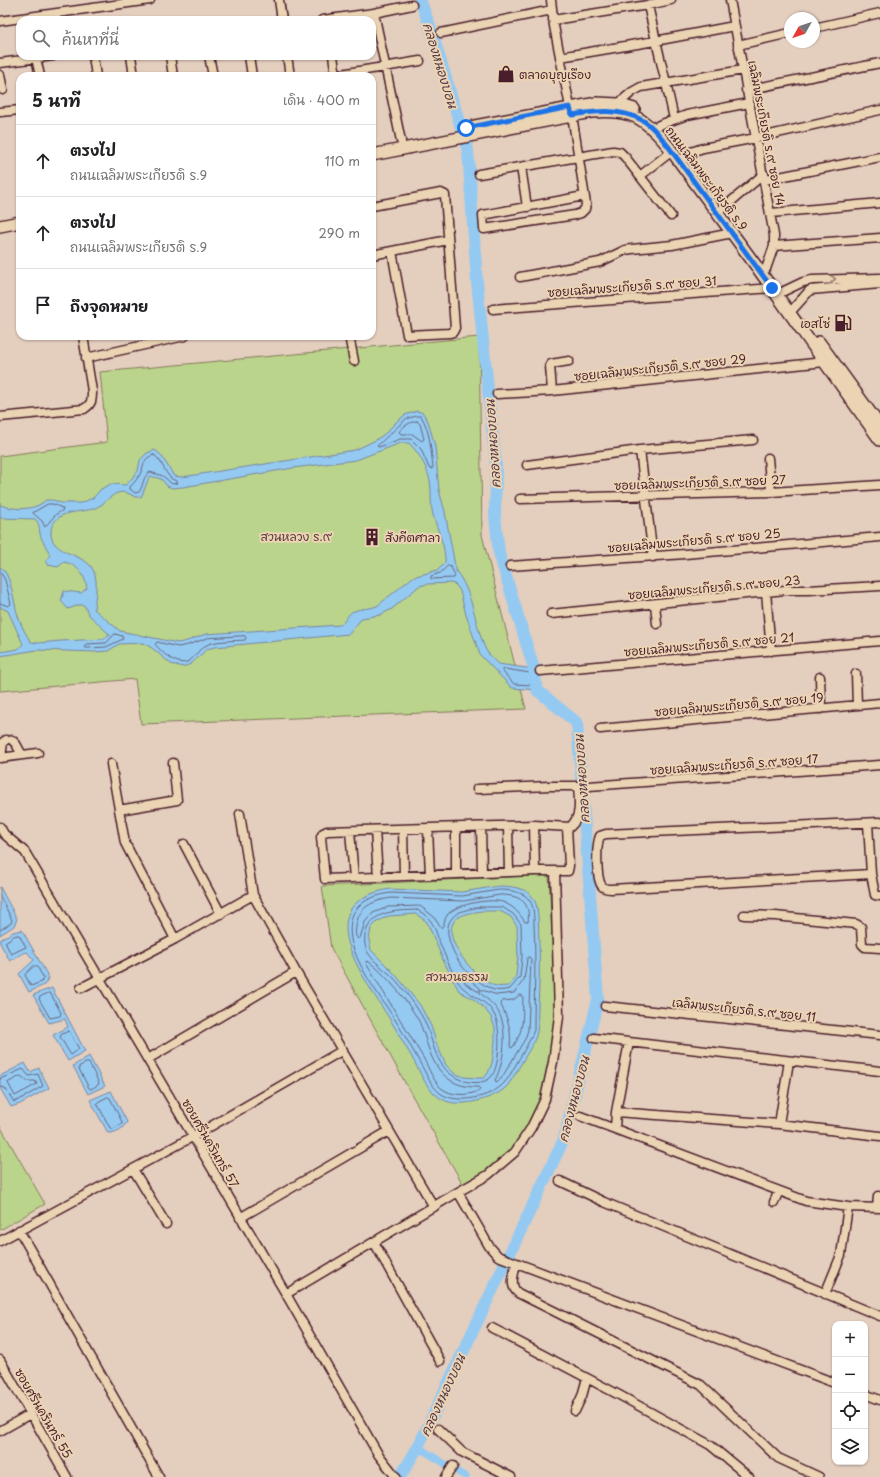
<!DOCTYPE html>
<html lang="th">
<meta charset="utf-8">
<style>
body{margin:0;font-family:"Playpen Sans","Playpen Sans Thai",sans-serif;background:#f2f2f2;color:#202124}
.controls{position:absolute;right:12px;bottom:12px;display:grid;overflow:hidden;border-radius:8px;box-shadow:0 1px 3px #0004}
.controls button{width:36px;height:36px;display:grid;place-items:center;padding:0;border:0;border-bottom:1px solid #e0e0e0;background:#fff;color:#202124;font:20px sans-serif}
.compass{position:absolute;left:784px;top:12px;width:36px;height:36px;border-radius:50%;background:#fff;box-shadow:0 1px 3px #0004;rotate:230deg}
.stop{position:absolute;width:12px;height:12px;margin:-9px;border:3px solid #1a73e8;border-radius:50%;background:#fff}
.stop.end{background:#1a73e8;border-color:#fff;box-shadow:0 1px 4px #0008}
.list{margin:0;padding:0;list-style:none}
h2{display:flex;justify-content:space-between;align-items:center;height:52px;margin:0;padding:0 16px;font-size:17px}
h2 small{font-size:13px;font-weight:400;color:#757577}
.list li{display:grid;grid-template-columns:26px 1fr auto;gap:12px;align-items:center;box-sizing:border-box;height:72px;padding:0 16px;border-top:1px solid #e0e0e0}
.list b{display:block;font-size:15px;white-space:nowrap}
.list p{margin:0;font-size:13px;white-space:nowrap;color:#757577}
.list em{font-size:13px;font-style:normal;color:#757577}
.icon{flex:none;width:22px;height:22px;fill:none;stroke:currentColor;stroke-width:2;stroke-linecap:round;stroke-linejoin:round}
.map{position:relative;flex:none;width:880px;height:1477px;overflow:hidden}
.search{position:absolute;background:#fff;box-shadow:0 1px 3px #0004;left:16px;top:16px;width:360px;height:44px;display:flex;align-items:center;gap:10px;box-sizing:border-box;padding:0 14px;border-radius:12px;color:#757577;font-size:15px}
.panel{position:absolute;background:#fff;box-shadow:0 1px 3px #0004;left:16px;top:72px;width:360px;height:268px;border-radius:12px}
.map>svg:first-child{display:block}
.green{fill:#bbd48b;stroke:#827a5b}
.water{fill:#94caf2;stroke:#7686a2;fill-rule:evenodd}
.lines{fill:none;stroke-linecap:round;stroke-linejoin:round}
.shore{stroke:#68637b;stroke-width:1}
.canal{stroke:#94caf2;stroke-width:7}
.river{stroke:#94caf2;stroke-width:12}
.minor-casing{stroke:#4a1f2b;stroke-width:11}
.secondary-casing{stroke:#4a1f2b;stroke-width:14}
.minor{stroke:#ebd4b4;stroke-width:8}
.secondary{stroke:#ebd4b4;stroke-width:11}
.oneway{stroke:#9a7a70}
.route{stroke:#1a73e8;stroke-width:5}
.labels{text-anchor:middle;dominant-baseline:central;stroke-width:4;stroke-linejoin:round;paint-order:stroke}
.poi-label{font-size:12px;fill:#4a1f2b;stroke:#ebd4b4;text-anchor:start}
.street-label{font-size:12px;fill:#4a1f2b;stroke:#ebd4b4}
.park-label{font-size:12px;fill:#5b3a39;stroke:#ebd4b4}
.water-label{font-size:13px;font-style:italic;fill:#553949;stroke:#ebd4b4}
</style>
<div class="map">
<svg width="880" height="1477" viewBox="0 0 880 1477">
<rect width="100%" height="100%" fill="#e4cebe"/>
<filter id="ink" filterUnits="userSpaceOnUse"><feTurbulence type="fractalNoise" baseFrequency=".025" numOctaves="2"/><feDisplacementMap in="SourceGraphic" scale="8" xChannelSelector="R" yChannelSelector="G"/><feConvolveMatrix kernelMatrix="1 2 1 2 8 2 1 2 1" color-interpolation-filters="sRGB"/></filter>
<g filter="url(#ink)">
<!-- green -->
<path class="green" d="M479 337 482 535 526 709 141 724 135 679 0 691V456L107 442 100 372Z
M549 875 556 1016 550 1061 541 1098 528 1126 512 1151 488 1173 464 1186 413 1097 331 948 322 886Z
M0 1126 45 1204 0 1230Z"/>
<!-- water -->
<path class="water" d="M417 411 423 413 428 421 435 446 439 490 445 512 456 571C474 594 474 624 486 650 489 655 494 660 498 664L534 669 537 690 512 688 480 655 466 615 460 591 456 585 451 583 428 584 419 586 392 609 380 615 362 618 349 634 215 647 207 649 191 664 183 667 171 664 152 648 143 643 119 644 108 651 95 652 37 650 0 656V652L18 649 23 644 8 611 0 607V567C12 573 14 607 19 619 22 627 26 635 31 642L38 643 61 641 104 639 110 635 89 615 84 605H79L68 609 61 601 64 591 81 593 87 588C85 575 78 565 64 562L58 567 48 565 46 560 50 555C47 547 42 542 40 534 39 528 40 524 35 519L0 518V505C15 510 34 511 46 500H53L61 503H81L93 498 101 489 111 484 126 485 138 471 140 460 147 453 155 450 161 455 174 476 182 477 355 450 376 440 387 432 394 424 405 415ZM401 443H409C419 453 427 467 430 481 432 492 430 503 433 515 437 530 446 546 445 563L438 570 413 577 377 606C370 609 361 608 354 611 347 613 346 622 340 625L206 634 187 641 178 643 120 631 94 609C95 597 99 581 93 570 86 553 49 555 51 531 51 526 54 522 58 518 69 509 88 514 101 505 113 496 118 486 135 497H141C145 490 146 483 150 476L161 479 167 486 172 488 183 487 293 468 356 460Z
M499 886C511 886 528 888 534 899 540 910 538 932 539 944 540 965 539 987 538 1008 537 1015 539 1024 537 1032 535 1042 529 1050 524 1059 519 1067 514 1077 508 1085 499 1096 478 1102 464 1103 454 1104 444 1102 436 1095 426 1087 422 1076 416 1065 410 1053 402 1041 395 1028 372 987 300 904 390 889L462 892ZM481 911H500L511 917 517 926 518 957 516 976 509 986C505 986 500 987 496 986 478 982 439 938 455 920 461 913 472 913 481 911ZM416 914 427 922 444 962 459 991 475 1000 484 1008 491 1017 495 1028V1041L492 1063 488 1073 484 1078H476L464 1077 454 1073 446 1065 437 1045 431 1026 420 1005 395 974 371 950 369 940 371 928 378 921 389 916Z
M0 887 17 919 14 926 0 935Z
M22 930 49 978 44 985 29 992 19 974 34 960 27 952 23 953 10 961 0 943V940L13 932Z
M52 988 85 1051 68 1061 53 1035 68 1027 65 1019 49 1023 33 995Z
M89 1056 105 1086 88 1094 73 1066Z
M25 1063 30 1072 39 1068 49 1088 20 1104 11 1107 0 1088V1076Z
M111 1091 127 1122C123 1129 116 1133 108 1133L90 1100Z"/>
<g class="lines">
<!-- shore -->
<path class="shore" d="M417 416H421C430 430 431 451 433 467L432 469 429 468 421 449 411 439H400L379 447 377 446 406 419Z
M417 421 420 424 424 439 422 441 412 434H401L399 432C403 426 410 422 417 421Z
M154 455C164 461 164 477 176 481L177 483 172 484 163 476 150 472C142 477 144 485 139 492L135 493 130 489V487C134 483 139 477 141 472 145 463 143 458 154 455Z
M48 504H53L62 508 63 510 55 515 45 527 42 521 33 513Z
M448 566 451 567 455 576 454 578 431 579V576L440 573Z
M0 571 5 580 11 604 8 606 0 603
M115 634 122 636 123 639 106 647 86 648 84 647 86 644 106 643Z
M245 636 246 638 245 640C234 641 213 640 205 646 199 649 195 657 189 661 178 668 161 652 155 644L157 642 178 647 188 645 207 638Z
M505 669 530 673 532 685 514 684 503 672V670Z
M499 890C509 890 524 891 530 901 534 907 534 917 534 925 536 960 534 995 534 1030 529 1044 521 1055 514 1068 511 1073 508 1079 504 1083 491 1098 456 1105 440 1093 430 1085 426 1073 420 1063 413 1050 406 1038 399 1026 384 1001 362 975 353 947 350 938 349 927 352 917 357 901 376 895 391 893L462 896Z
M500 895C519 895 531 901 528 922H525C520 914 514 907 505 903 493 897 457 904 448 914 444 918 445 925 441 928L433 916 420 906 388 907 373 913 365 922 360 938 358 939C355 936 355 932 356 927 358 907 372 901 391 898L463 901Z
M0 896 12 920 11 923 0 930
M480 907H502L513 914 521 924 522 957 520 977 510 989C505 990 499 991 494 990 482 985 470 976 462 966 454 955 441 930 452 918 458 910 471 909 480 907Z
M417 910C421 912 426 915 429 919 434 924 437 934 439 941 445 955 450 969 458 982 467 996 488 999 495 1016 501 1029 500 1064 492 1076 485 1085 470 1083 461 1080 434 1069 435 1043 424 1020 416 1005 404 989 392 976 384 969 374 962 368 953 365 948 364 941 365 935 371 910 395 911 417 910Z
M19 935 26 947 11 954 5 942 14 936Z
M529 957 531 959 528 1030 525 1039 501 1079 496 1082 495 1080C504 1064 508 1030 499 1013 495 1005 487 999 480 993V991H477L466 984 461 976 464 975 480 988V990H482L497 995 514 993 524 980 527 959Z
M368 961C385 973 409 1003 419 1021 423 1030 425 1038 428 1047 436 1072 451 1088 478 1087L480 1089 479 1091C467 1096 451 1096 441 1088 433 1080 429 1069 424 1059 405 1028 386 996 367 965L366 962Z
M34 966H37L44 979 41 982 31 986 25 975Z
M49 993 51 994 61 1013 60 1016 50 1018 39 999 40 997Z
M520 995 523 997C522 1019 525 1028 513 1047L511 1048 510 1046C512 1029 507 1017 500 1003L502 1001 513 1000Z
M69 1031 79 1049 71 1055 60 1037 61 1035Z
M86 1063H89L99 1083 98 1085 91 1089 89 1088 79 1069V1067Z
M21 1076 27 1081H35L37 1084 15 1096 8 1083Z
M0 1079 23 1069 29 1076 38 1074 43 1086 19 1100 14 1102 5 1088 0 1087
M108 1097 110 1098 122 1122V1124L113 1129 110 1128 97 1103 98 1102Z"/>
<!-- canal -->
<path class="canal" d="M418 1447 466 1477"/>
<!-- river -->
<path class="river" d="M400 1477 418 1447 564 1139 598 999 577 723 537 690 534 669 499 553 495 515 496 466 477 282 468 151 430 26 420 0"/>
<!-- minor casing -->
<g class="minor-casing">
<path id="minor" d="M279 0 282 20
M551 0 554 26 570 107
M730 0 774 235V246L766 269
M648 5C656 43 666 81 674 119
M374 13 401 141
M322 20 374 13 412 5
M553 20 648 5 671 0
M0 21 150 0
M814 28 880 13
M441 33 552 10
M738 45 790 33
M93 56 96 76
M131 56 134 76
M170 56 173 76
M209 56 213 76
M249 56 252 76
M287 56 290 76
M333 56 336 75
M560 57 655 41 734 26
M36 58 40 76
M0 63 53 56
M0 75 3 90
M329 76 420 61
M746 90 880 63
M618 104 632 92 641 87 743 70
M0 112 20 110
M572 115 586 204 585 209 581 213 575 215 484 229 483 215 584 196
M659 125 687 115 749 103
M684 158 691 152 703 148 756 138 880 110
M521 167 527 207
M479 174 613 151 620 152 625 157 671 216
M640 176 672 151
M764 180 880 157
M372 206 441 193 445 195 455 328 453 332 450 333 407 335 392 251
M722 209 764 174
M771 213 880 203
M774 246 880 238
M372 255 448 240
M520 277 600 262 625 250 632 249 672 245 732 233
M782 292 803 282 812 280 880 278
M794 308 810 290 880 284
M493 309 772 288
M349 336 354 361
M86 358 185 336
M552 391 550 366 551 364 569 361
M497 394 552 391 824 362
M0 417 84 409C92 404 92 400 92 391L83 336
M640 450 653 557
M768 458 771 492
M527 465 640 450 753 440
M520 499 771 492 880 485
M510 566 685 554 880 537
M766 592 771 651
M655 604 657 624
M551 614 785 590H808L880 586
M540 671 880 641
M856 674 857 705
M820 677 821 709
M600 729 880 703
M12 740 16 744 22 755
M0 758 38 753
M1 758 3 742 6 740
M111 764 125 843 175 939
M477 789 549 786H589L880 765
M119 810 177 800 173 763
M240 814 253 895 296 972 434 1207
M880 822 606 834 600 836C596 845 596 879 602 886 604 889 608 889 611 889L871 874 875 895 880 896
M868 823 871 874
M534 825 535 871
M508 826 509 872
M0 827 4 834 25 852 286 1294 378 1454 396 1477
M481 827 482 873
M567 827 569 866 568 871H535L325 879 321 837 323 833 327 831 534 825 570 827C582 817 579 800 578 787
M403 829 404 876
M428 829 430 875
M375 830 378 877
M350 831 354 878
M184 844 221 914
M456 874V828
M744 915 775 916 856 924 861 927 862 944 865 947 880 948
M81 988 175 939 253 895
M605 1006 880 1035
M594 1038 880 1071
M629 1042 616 1112 615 1129 806 1201 848 1207 880 1208
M148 1059 296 972
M616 1112 779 1124 880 1136
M580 1116 615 1129
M779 1124 789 1061
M133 1169 166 1224
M560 1181 604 1202 880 1316
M458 1192 488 1175 515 1152 531 1128 545 1099 553 1062 559 1016 555 871
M774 1202 779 1191
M877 1208 878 1196
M240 1218 389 1131
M19 1230 159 1477
M0 1241 194 1136 343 1050
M374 1242 440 1361
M516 1264C514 1274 509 1286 518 1293L701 1385 778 1458 819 1477
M286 1294 458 1192 489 1246 498 1256 835 1383
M825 1294 841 1255 848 1207
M492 1328 621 1396 710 1445 749 1477
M0 1360 67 1477
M865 1394 880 1400
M575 1411 582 1396 587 1378
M438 1429 462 1452 511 1477
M0 1431 30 1414
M446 1477 453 1466"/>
</g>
<!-- secondary casing -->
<g class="secondary-casing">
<path id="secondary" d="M475 126 597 103 618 104 634 109
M372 155 592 112C631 109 644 117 668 146L754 263 880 440
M0 226 20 222
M819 342 880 426"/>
</g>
<!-- minor -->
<use href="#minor" class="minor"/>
<!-- secondary -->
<use href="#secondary" class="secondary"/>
</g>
<!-- one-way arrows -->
<defs><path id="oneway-chevron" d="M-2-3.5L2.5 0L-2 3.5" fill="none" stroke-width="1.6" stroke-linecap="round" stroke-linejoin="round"/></defs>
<use class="oneway" href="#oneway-chevron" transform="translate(833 279) rotate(-2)"/>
</g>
<g class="lines" filter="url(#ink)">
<!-- route -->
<path class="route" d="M466 128 570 107 572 115C596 111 619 108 642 120 652 125 661 137 668 146L772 288"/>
</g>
<!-- icons -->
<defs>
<g id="shop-bare" transform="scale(1.38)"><path d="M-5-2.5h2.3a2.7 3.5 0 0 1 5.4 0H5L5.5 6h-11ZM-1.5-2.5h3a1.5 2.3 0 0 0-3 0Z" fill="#4a1f2b" stroke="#ebd4b4" stroke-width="2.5" paint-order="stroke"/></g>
<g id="fuel-bare" transform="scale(1.38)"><path d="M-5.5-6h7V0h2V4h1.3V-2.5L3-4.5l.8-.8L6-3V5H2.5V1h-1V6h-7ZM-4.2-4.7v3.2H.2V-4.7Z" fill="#4a1f2b" stroke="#ebd4b4" stroke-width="2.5" paint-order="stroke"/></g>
<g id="building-bare" transform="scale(1.38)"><path d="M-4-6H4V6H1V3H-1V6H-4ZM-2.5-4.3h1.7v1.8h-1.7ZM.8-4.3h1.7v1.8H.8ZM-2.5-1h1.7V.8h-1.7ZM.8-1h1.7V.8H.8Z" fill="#4a1f2b" stroke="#ebd4b4" stroke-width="2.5" paint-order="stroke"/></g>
</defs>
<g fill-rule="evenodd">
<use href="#shop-bare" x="506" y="74"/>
<use href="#fuel-bare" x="843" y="323"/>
<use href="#building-bare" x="372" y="537"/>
</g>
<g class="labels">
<!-- poi labels -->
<g class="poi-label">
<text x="519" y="74">ตลาดบุญเรือง</text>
<text x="830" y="323" text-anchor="end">เอสโซ่</text>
<text x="385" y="537">สังคีตศาลา</text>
</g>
<!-- street labels -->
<g class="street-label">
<text transform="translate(767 133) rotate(79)">เฉลิมพระเกียรติ ร.๙ ซอย 14</text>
<text transform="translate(707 178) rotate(53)">ถนนเฉลิมพระเกียรติ ร.9</text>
<text transform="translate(632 286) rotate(-4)">ซอยเฉลิมพระเกียรติ ร.๙ ซอย 31</text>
<text transform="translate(660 367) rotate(-6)">ซอยเฉลิมพระเกียรติ ร.๙ ซอย 29</text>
<text transform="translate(700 482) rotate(-2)">ซอยเฉลิมพระเกียรติ ร.๙ ซอย 27</text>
<text transform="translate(694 540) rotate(-5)">ซอยเฉลิมพระเกียรติ ร.๙ ซอย 25</text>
<text transform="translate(714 587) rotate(-5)">ซอยเฉลิมพระเกียรติ ร.๙ ซอย 23</text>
<text transform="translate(709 644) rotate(-5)">ซอยเฉลิมพระเกียรติ ร.๙ ซอย 21</text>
<text transform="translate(739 704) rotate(-5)">ซอยเฉลิมพระเกียรติ ร.๙ ซอย 19</text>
<text transform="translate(734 764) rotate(-4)">ซอยเฉลิมพระเกียรติ ร.๙ ซอย 17</text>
<text transform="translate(744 1009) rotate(6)">เฉลิมพระเกียรติ ร.๙ ซอย 11</text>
<text transform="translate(211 1143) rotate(60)">ซอยศรีนครินทร์ 57</text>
<text transform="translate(44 1413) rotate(60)">ซอยศรีนครินทร์ 55</text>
</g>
<!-- park labels -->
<g class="park-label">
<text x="296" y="536">สวนหลวง ร.๙</text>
<text x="457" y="976">สวนวนธรรม</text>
</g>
<!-- water labels -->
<g class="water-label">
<text transform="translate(441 65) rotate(73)">คลองหนองบอน</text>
<text transform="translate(492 444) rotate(-94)">คลองหนองบอน</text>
<text transform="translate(581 779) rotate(-94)">คลองหนองบอน</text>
<text transform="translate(573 1099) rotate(-75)">คลองหนองบอน</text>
<text transform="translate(442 1395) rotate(-65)">คลองหนองบอน</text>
</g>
</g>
</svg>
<div class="controls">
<button>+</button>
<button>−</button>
<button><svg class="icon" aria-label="locate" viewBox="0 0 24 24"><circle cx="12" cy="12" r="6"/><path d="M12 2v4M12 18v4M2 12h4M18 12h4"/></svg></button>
<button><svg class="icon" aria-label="layers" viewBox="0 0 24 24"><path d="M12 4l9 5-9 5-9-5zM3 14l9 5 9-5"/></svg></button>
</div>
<svg class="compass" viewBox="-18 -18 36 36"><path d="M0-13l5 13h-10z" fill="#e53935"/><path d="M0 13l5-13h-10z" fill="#757577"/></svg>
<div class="stop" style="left:466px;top:128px"></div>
<div class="stop end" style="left:772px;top:288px"></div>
<div class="search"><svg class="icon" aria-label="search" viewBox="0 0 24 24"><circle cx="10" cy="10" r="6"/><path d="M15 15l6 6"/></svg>ค้นหาที่นี่</div>
<section class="panel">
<h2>5 นาที<small>เดิน · 400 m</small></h2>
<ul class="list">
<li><svg class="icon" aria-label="ahead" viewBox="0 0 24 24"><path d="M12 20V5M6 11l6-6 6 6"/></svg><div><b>ตรงไป</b><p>ถนนเฉลิมพระเกียรติ ร.9</p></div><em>110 m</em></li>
<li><svg class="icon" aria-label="ahead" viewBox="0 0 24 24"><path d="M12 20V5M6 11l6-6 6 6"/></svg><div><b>ตรงไป</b><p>ถนนเฉลิมพระเกียรติ ร.9</p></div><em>290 m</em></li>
<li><svg class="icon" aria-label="arrive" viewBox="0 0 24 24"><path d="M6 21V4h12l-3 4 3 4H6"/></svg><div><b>ถึงจุดหมาย</b></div></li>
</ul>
</section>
</div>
